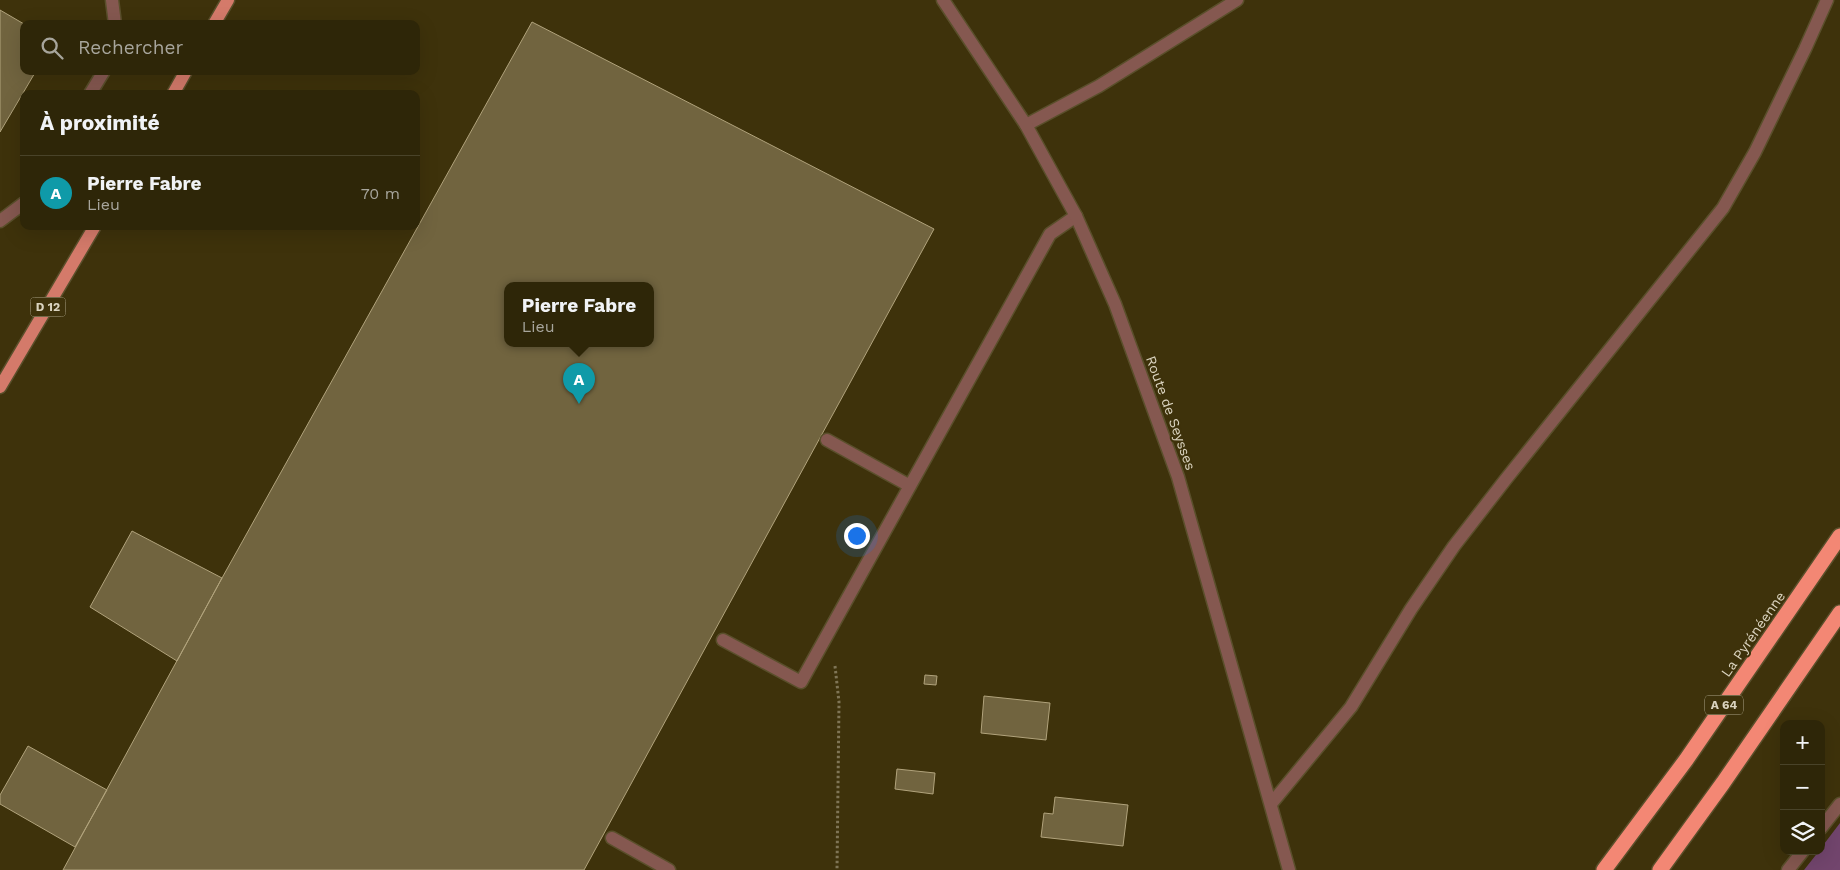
<!DOCTYPE html>
<html lang="fr">
<meta charset="utf-8">
<style>
body{margin:0;font-family:"Work Sans",sans-serif;background:#362e12;color:#f1f3f6}
.controls{position:absolute;right:15px;bottom:15px;display:grid;overflow:hidden;border-radius:10px;box-shadow:0 5px 20px #0002}
.controls button{width:45px;height:45px;display:grid;place-items:center;padding:0;border:0;border-bottom:1px solid #494329;background:#2e2608;color:#f1f3f6;font:25px sans-serif}
.you{position:absolute;left:856px;top:535px;width:18px;height:18px;margin:-12px;border:4px solid #fff;border-radius:50%;background:#1a73e8;box-shadow:0 0 0 8px #1a73e833}
.badge{display:grid;place-items:center;width:32px;height:32px;border-radius:50%;background:#bca0f2;color:#fff;font-size:16px;font-weight:700}
.pin{position:absolute;translate:-50% -41px;filter:drop-shadow(0 1px 2px #0008)}
.pin::after{content:'';position:absolute;top:26px;width:18px;height:15px;background:inherit;clip-path:polygon(0 0,100% 0,50% 100%)}
.popup{position:absolute;left:504px;top:282px;width:150px;height:65px;box-sizing:border-box;display:grid;place-content:center;border-radius:10px;background:#2e2608;filter:drop-shadow(0 1px 4px #0005);font-size:16px;white-space:nowrap;color:#a7a59c}
.popup b{font-size:19px;color:#f1f3f6}
.popup::after{content:'';position:absolute;left:50%;top:100%;margin-left:-10px;border:10px solid transparent;border-top-color:#2e2608}
.list{margin:0;padding:0;list-style:none}
h2{display:flex;justify-content:space-between;align-items:center;height:65px;margin:0;padding:0 20px;font-size:21px}
h2 small{font-size:16px;font-weight:400;color:#a7a59c}
.list li{display:grid;grid-template-columns:32px 1fr auto;gap:15px;align-items:center;box-sizing:border-box;height:75px;padding:0 20px;border-top:1px solid #494329}
.list b{display:block;font-size:19px;white-space:nowrap}
.list p{margin:0;font-size:16px;white-space:nowrap;color:#a7a59c}
.list em{font-size:16px;font-style:normal;color:#a7a59c}
.icon{flex:none;width:28px;height:28px;fill:none;stroke:currentColor;stroke-width:2;stroke-linecap:round;stroke-linejoin:round}
.map{position:relative;flex:none;width:1840px;height:870px;overflow:hidden}
.search{position:absolute;background:#2e2608;box-shadow:0 5px 20px #0002;left:20px;top:20px;width:400px;height:55px;display:flex;align-items:center;gap:12px;box-sizing:border-box;padding:0 18px;border-radius:10px;color:#a7a59c;font-size:19px}
.panel{position:absolute;background:#2e2608;box-shadow:0 5px 20px #0002;left:20px;top:90px;width:400px;height:140px;border-radius:10px}
.map>svg:first-child{display:block}
.green{fill:#72456d}
.building{fill:#71643f;stroke:#b1a37c;fill-rule:evenodd}
.lines{fill:none;stroke-linecap:round;stroke-linejoin:round}
.lane-casing{stroke:#5a4f2b;stroke-width:15}
.street-casing{stroke:#5a4f2b;stroke-width:15}
.primary-casing{stroke:#5a4f2b;stroke-width:15}
.highway-casing{stroke:#5a4f2b;stroke-width:18}
.path{stroke:#7f7556;stroke-width:3;stroke-dasharray:2.5 2.5;stroke-linecap:butt}
.lane{stroke:#855850;stroke-width:12}
.street{stroke:#855850;stroke-width:12}
.primary{stroke:#d47a6a;stroke-width:12}
.highway{stroke:#f38774;stroke-width:15}
.labels{text-anchor:middle;dominant-baseline:central;stroke-width:4;stroke-linejoin:round;paint-order:stroke}
.shield{fill:#3e320b;stroke:#aba389;stroke-width:1}
.shield-label{font-size:12px;font-weight:bold;fill:#dad3bf}
.street-label{font-size:14px;fill:#dad3bf;stroke:#3e320b}
</style>
<div class="map">
<svg width="1840" height="870" viewBox="0 0 1840 870">
<rect width="100%" height="100%" fill="#3e320b"/>
<!-- green -->
<path class="green" d="M1840 823V870H1804L1819 851H1821V848Z"/>
<!-- building -->
<path class="building" d="M0 10 24 24V71H36L0 132Z
M532 22 934 229 584 870H63L222 578ZM508 285H650V343H508Z
M132 531 222 578 177 661 90 607Z
M925 675 937 676 936 685 924 684Z
M984 696 1050 703 1046 740 981 733Z
M28 746 107 790 75 847 0 804V795Z
M897 769 935 773 933 794 895 789Z
M1055 797 1128 805 1123 846 1041 837 1044 813 1053 814Z"/>
<g class="lines">
<!-- lane casing -->
<g class="lane-casing">
<path id="lane" d="M1026 125 1099 86 1237 0
M827 440 910 486
M723 640 801 682 1050 234 1076 216
M612 838 669 870"/>
</g>
<!-- street casing -->
<g class="street-casing">
<path id="street" d="M112 0 115 24
M943 0 1026 125 1076 216 1115 304 1178 477 1289 870
M90 94 104 71
M0 221 24 203
M1271 804 1351 707 1411 609 1454 546 1506 479 1723 208 1755 152 1805 49 1827 0
M1821 828 1840 804
M1788 870 1803 851"/>
</g>
<!-- primary casing -->
<g class="primary-casing">
<path id="primary" d="M214 24 228 0
M173 94 186 71
M0 387 95 226"/>
</g>
<!-- highway casing -->
<g class="highway-casing">
<path id="highway" d="M1604 870 1686 760 1840 536
M1660 870 1723 783 1840 613"/>
</g>
<!-- path -->
<path class="path" d="M835 666 839 702 837 870"/>
<!-- lane -->
<use href="#lane" class="lane"/>
<!-- street -->
<use href="#street" class="street"/>
<!-- primary -->
<use href="#primary" class="primary"/>
<!-- highway -->
<use href="#highway" class="highway"/>
</g>
<g class="labels">
<!-- shield labels -->
<g class="shield">
<rect x="30.5" y="297.5" width="35" height="19" rx="4"/>
<rect x="1705" y="695.5" width="38" height="19" rx="4"/>
</g>
<g class="shield-label">
<text x="48" y="307">D 12</text>
<text x="1724" y="705">A 64</text>
</g>
<!-- street labels -->
<g class="street-label">
<text transform="translate(1171 413) rotate(70)">Route de Seysses</text>
<text transform="translate(1753 634) rotate(-55)">La Pyrénéenne</text>
</g>
</g>
</svg>
<div class="controls">
<button>+</button>
<button>−</button>
<button><svg class="icon" aria-label="layers" viewBox="0 0 24 24"><path d="M12 4l9 5-9 5-9-5zM3 14l9 5 9-5"/></svg></button>
</div>
<div class="you"></div>
<div class="pin badge" style="left:579px;top:404px;background:#0f9aa8">A</div>
<div class="popup"><b>Pierre Fabre</b>Lieu</div>
<div class="search"><svg class="icon" aria-label="search" viewBox="0 0 24 24"><circle cx="10" cy="10" r="6"/><path d="M15 15l6 6"/></svg>Rechercher</div>
<section class="panel">
<h2>À proximité<small></small></h2>
<ul class="list">
<li><span class="badge" style="background:#0f9aa8">A</span><div><b>Pierre Fabre</b><p>Lieu</p></div><em>70 m</em></li>
</ul>
</section>
</div>
